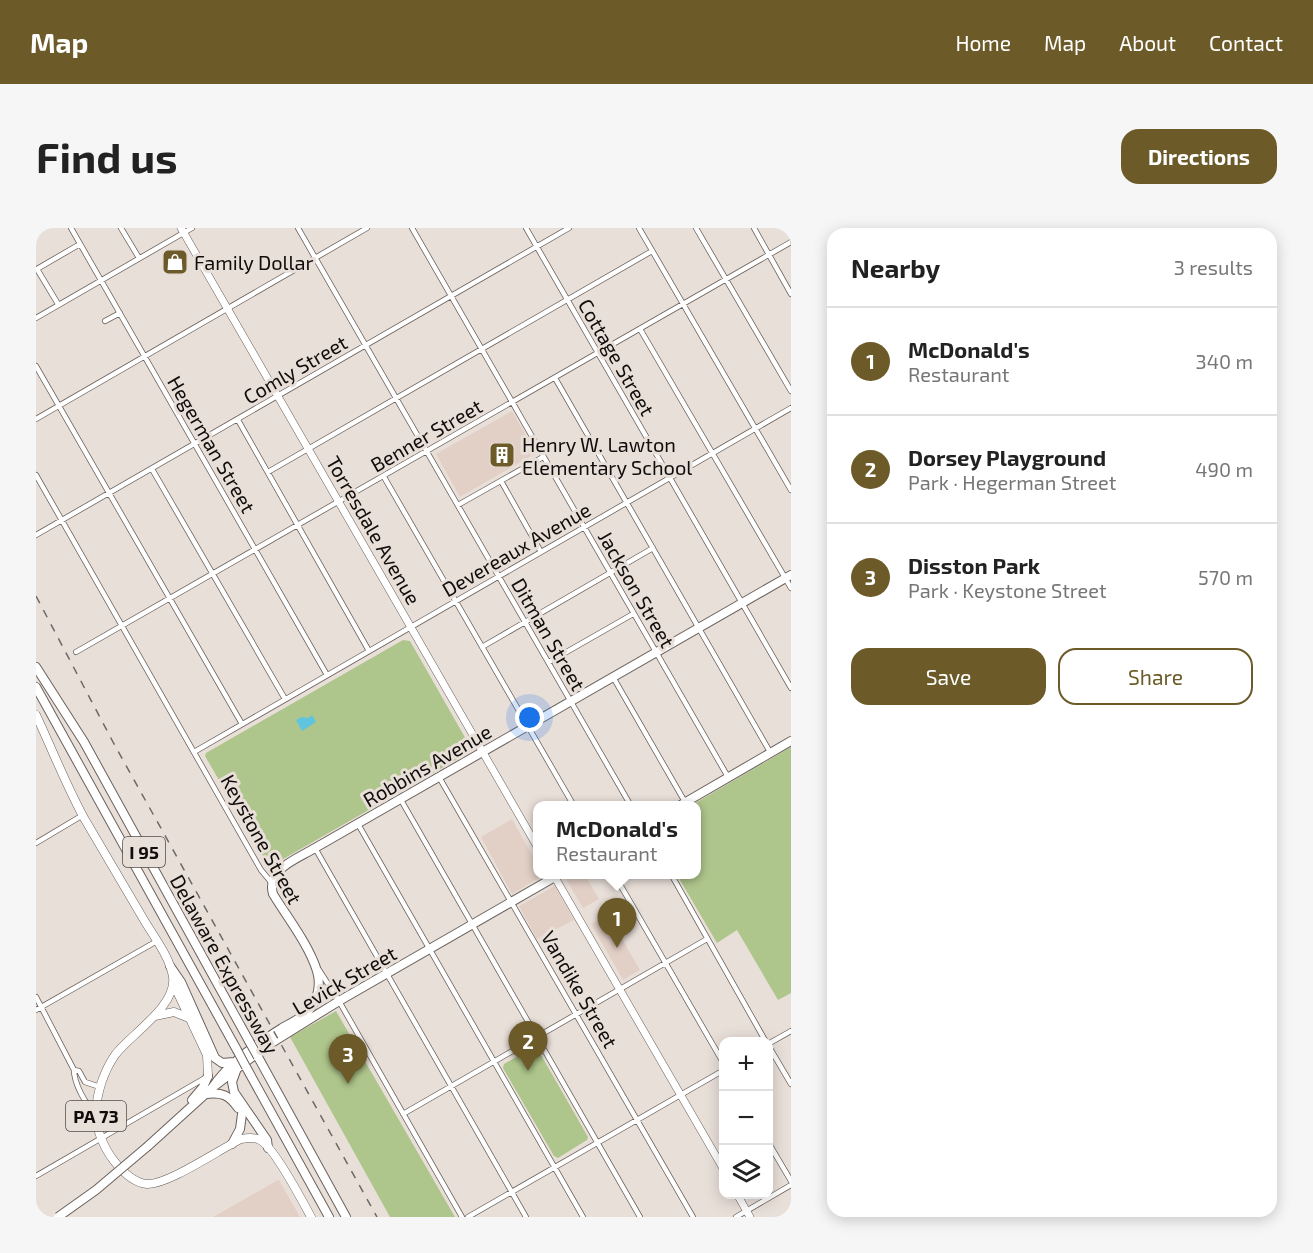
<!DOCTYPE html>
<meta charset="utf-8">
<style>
body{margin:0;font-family:"Exo 2",sans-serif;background:#f6f6f6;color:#222}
.controls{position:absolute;right:18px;bottom:18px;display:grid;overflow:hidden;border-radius:12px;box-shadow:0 3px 15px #0003}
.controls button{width:54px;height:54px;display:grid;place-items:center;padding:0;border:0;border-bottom:2px solid #e0e0e0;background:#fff;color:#222;font:30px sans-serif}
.you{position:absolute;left:494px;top:490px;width:21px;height:21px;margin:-15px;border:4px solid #fff;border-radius:50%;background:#1a73e8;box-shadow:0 0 0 9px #1a73e833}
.badge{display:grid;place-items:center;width:39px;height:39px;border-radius:50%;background:#6c5b29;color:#fff;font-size:20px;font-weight:700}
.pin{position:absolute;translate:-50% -50px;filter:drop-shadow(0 2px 3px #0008)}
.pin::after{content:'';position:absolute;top:32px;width:21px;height:18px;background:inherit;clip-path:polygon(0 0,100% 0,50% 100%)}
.popup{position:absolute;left:497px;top:573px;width:168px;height:78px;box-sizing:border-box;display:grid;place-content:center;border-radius:12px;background:#fff;filter:drop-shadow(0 2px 4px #0005);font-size:20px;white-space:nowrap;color:#767676}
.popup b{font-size:22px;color:#222}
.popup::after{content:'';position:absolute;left:50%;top:100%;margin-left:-12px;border:12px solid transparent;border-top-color:#fff}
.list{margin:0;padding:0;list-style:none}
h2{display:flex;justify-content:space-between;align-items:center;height:78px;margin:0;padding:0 24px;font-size:26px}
h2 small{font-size:20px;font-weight:400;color:#767676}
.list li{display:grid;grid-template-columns:39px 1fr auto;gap:18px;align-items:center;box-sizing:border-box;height:108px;padding:0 24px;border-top:2px solid #e0e0e0}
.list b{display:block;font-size:22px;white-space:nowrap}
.list p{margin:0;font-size:20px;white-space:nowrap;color:#767676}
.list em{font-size:20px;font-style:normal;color:#767676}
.actions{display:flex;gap:12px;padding:18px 24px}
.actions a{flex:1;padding:14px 0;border:2px solid #6c5b29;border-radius:18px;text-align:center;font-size:21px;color:#6c5b29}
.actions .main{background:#6c5b29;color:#fff}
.icon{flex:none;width:33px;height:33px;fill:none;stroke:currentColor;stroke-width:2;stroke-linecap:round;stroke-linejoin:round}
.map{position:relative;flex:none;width:755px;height:989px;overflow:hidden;border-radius:18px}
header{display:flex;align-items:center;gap:36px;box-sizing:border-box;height:84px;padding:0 30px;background:#6c5b29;color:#fff}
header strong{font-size:28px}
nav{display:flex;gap:33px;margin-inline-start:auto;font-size:21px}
.intro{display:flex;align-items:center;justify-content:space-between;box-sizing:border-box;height:144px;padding:0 36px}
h1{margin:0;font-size:42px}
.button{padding:15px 27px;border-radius:18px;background:#6c5b29;color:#fff;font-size:21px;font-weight:700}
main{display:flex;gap:36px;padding:0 36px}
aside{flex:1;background:#fff;border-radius:18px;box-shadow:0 3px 15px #0003}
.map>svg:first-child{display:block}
.built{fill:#e2d0c7}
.green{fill:#aec58b}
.water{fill:#60c4df}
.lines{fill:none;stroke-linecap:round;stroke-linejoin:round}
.street-casing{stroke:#6a615c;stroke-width:6}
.secondary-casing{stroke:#6a615c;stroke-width:8}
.primary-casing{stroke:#6a615c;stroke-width:9}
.highway-casing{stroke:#6a615c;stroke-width:10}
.street{stroke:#fff;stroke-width:4.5}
.secondary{stroke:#fff;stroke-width:7}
.primary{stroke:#fff;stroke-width:8}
.highway{stroke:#fff;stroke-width:8}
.rail{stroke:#6e6864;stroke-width:1.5;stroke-dasharray:8 8;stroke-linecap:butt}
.highway-bridge-casing{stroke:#6a615c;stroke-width:10;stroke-linecap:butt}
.highway-bridge{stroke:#fff;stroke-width:8}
.labels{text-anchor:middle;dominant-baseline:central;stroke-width:6;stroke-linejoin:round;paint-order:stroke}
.shield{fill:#e9dfd9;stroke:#504b48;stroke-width:1.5}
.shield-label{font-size:18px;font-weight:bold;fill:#0f0c0a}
.poi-label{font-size:20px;fill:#0f0c0a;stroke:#e9dfd9;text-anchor:start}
.street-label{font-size:20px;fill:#0f0c0a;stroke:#e9dfd9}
</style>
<header>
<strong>Map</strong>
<nav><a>Home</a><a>Map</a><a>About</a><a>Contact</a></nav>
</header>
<div class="intro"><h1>Find us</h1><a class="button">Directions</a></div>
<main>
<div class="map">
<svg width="755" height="989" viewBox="0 0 755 989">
<rect width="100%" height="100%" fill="#e9dfd9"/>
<!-- built -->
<path class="built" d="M476 183 500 225 424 269 400 226Z
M476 591 501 636 502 646 508 647 476 666 445 609Z
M538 646 549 647 563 671 547 680 530 651Z
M519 658 538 692 501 711 483 678Z
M572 687 604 742 587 752 555 696Z
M243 952 264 989H177L242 952Z"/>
<!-- green -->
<path class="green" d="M367 412 374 413 435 520 432 525 235 638 232 637 169 528 170 525Z
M755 519V765L742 772 701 702 681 715 641 647 660 646V578L656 577Z
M300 783 419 989H354L254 809Z
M498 819 501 820 552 909 551 912 522 930 518 928 467 840 468 836Z"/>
<!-- water -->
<path class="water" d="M276 487 280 494 266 503 260 492 266 489 272 490Z"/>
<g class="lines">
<!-- street casing -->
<g class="street-casing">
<path id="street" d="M35 0 291 447
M85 0 103 30
M262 0 595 578
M376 0 692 549
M490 0 755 460
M603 0 755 262
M660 0 755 163
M718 0 755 66
M0 1 3 0
M1 41 44 16
M1 41 22 76
M0 90 156 0
M69 93 84 85
M604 101 755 360
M0 138 206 496
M519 150 734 524
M0 191 331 0
M202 192 333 423
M116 241 249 471
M232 244 616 23
M0 247 225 642 235 654
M348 249 538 578
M465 253 505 324
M422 277 507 229
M0 307 533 0
M446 419 617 320
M40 424 755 14
M513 434 597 386
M577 449 649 574
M158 524 755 180
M403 549 657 989
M365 572 604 989
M322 596 547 989
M0 615 47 587
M279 620 490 989
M578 646 688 836
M635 646 730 814
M283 742 303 773 426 989
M0 769 38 842C38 854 49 878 60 884
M0 782 121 713
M732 816 755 803
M732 817 755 856
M38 842 43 843 49 854 64 859
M367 886 671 711
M732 914 755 953
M0 948 169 850
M432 989 688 842
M700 989 755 957"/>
</g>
<!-- secondary casing -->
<g class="secondary-casing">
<path id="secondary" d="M145 0 502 620
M517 646 688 942
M701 966 714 989"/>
</g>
<!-- primary casing -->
<g class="primary-casing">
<path id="primary" d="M0 487C16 521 30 557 48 590 68 624 88 658 108 692 118 709 134 729 137 749 141 778 95 806 79 827 68 843 61 864 60 883 59 900 68 920 78 933 86 943 98 955 111 956 132 957 184 921 205 911 211 910 219 909 224 912 237 918 267 974 275 989
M138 757 171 827 172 848
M119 788 138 784 153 790"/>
</g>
<!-- highway casing -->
<g class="highway-casing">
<path id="highway" d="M0 439 48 514 213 813
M0 459 201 822
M643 578 755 513
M134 738 145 754 179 830 186 835 198 834
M222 829 310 989
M210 839 293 989
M200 843 196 854 198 864 231 912 232 920
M176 860C193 834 220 817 246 800 255 795 266 790 273 782 282 772 285 756 281 743 273 717 251 689 237 666 230 641 261 631 279 620L755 347
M170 866C186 864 193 867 202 880
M156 872 167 859 172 848
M196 916 204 901 206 886
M112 918 176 860 229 819 303 773 524 646"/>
</g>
<!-- street -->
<use href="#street" class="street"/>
<!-- secondary -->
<use href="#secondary" class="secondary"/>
<!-- primary -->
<use href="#primary" class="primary"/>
<!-- highway -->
<use href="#highway" class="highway"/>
<!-- rail -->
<path class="rail" d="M0 368 77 514 341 989"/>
<!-- highway-bridge casing -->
<g class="highway-bridge-casing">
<path id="highway-bridge" d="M213 813 222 829
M201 822 210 839
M22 989 60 962 112 918"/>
</g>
<!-- highway-bridge -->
<use href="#highway-bridge" class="highway-bridge"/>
</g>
<!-- icons -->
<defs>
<g id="shop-square" transform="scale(1.35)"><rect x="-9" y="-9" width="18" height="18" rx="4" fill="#6c5b29" stroke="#e9dfd9"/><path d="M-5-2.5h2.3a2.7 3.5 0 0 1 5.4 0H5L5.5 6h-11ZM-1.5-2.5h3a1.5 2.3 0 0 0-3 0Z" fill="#fff"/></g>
<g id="building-square" transform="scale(1.35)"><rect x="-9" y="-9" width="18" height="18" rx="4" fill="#6c5b29" stroke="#e9dfd9"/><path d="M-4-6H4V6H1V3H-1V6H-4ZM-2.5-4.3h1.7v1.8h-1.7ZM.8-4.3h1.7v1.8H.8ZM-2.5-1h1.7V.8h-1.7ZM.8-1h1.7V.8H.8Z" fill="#fff"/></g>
</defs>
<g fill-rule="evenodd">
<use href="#shop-square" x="139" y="34"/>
<use href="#building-square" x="466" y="227"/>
</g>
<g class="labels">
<!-- shield labels -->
<g class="shield">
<rect x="87" y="609" width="42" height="30" rx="4.5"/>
<rect x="30" y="873" width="60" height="30" rx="4.5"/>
</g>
<g class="shield-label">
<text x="108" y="624">I 95</text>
<text x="60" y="888">PA 73</text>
</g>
<!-- poi labels -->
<g class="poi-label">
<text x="158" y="34">Family Dollar</text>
<text x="486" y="216">Henry W. Lawton<tspan x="486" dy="23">Elementary School</tspan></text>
</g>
<!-- street labels -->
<g class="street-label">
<text transform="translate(581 129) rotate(60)">Cottage Street</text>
<text transform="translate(259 141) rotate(-30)">Comly Street</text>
<text transform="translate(390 207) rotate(-30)">Benner Street</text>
<text transform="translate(176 216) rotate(60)">Hegerman Street</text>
<text transform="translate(338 302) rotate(60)">Torresdale Avenue</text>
<text transform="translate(480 321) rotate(-30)">Devereaux Avenue</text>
<text transform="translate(601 361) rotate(60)">Jackson Street</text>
<text transform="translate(513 406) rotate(60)">Ditman Street</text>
<text transform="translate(391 537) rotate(-30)">Robbins Avenue</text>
<text transform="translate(226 611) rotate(61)">Keystone Street</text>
<text transform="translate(189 736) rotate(61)">Delaware Expressway</text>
<text transform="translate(308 752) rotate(-30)">Levick Street</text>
<text transform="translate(544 761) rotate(60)">Vandike Street</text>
</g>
</g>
</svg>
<div class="controls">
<button>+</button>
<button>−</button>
<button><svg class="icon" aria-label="layers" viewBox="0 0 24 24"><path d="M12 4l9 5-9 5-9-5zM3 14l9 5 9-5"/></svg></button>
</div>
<div class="you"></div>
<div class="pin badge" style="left:581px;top:720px">1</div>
<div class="popup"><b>McDonald's</b>Restaurant</div>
<div class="pin badge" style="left:492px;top:843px">2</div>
<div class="pin badge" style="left:312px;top:856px">3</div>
</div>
<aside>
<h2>Nearby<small>3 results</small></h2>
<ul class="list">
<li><span class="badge">1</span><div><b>McDonald's</b><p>Restaurant</p></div><em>340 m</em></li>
<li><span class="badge">2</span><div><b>Dorsey Playground</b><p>Park · Hegerman Street</p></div><em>490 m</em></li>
<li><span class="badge">3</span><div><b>Disston Park</b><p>Park · Keystone Street</p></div><em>570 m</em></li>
</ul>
<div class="actions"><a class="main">Save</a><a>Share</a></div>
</aside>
</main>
